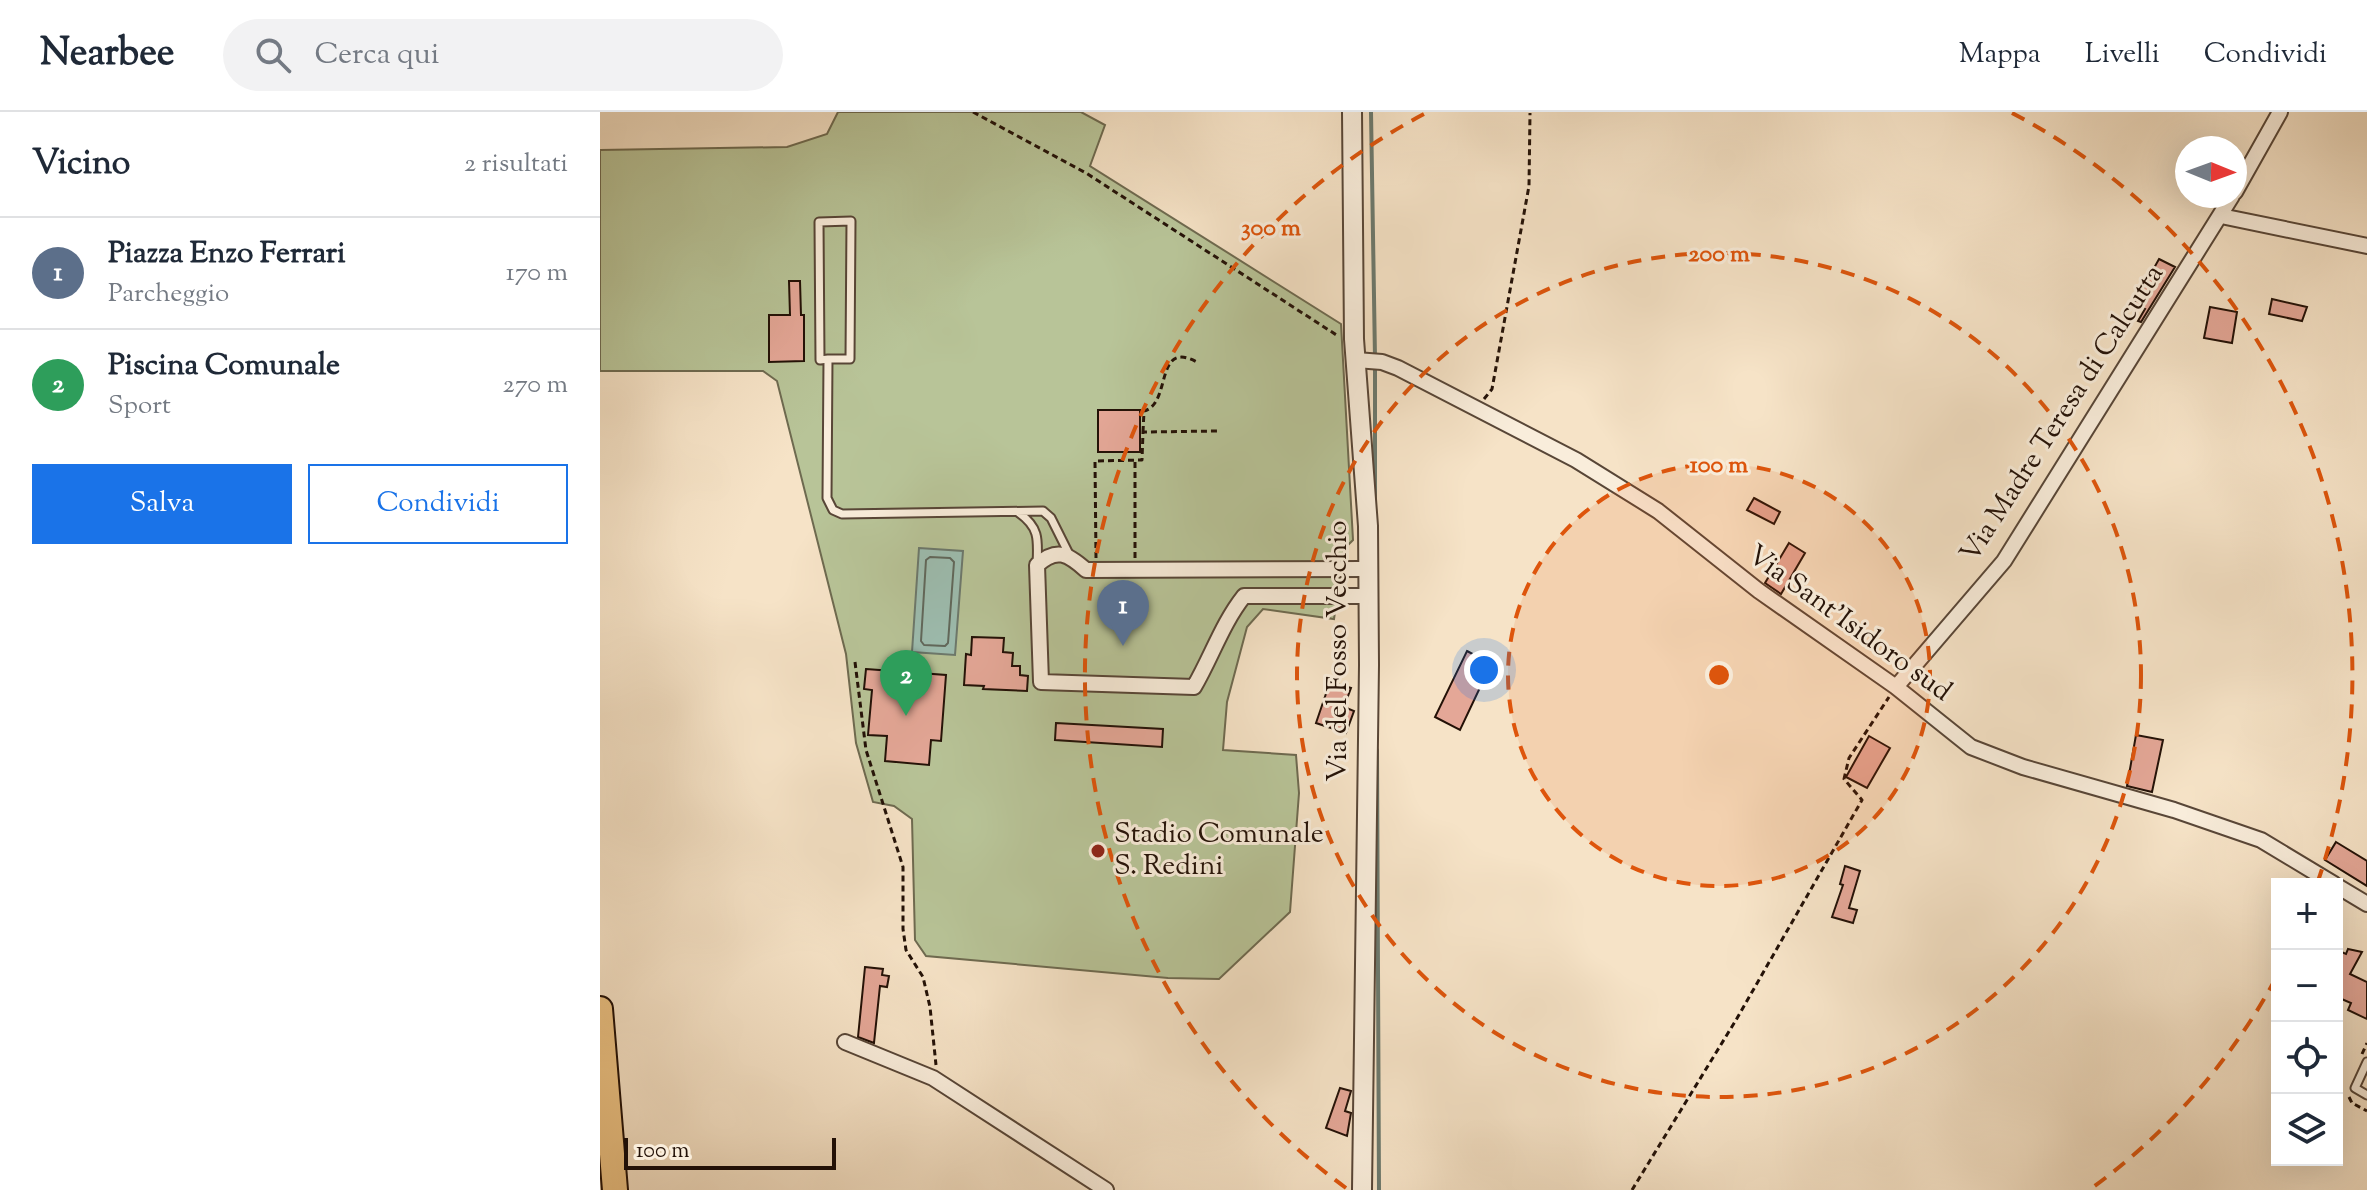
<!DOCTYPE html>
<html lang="it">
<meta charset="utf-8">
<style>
body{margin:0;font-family:"Sorts Mill Goudy",serif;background:#f2f2f3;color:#1f2937}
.controls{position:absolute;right:24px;bottom:24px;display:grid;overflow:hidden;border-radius:0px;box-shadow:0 8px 32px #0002}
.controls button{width:72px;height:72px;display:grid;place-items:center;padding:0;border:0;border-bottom:2px solid #e0e1e3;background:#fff;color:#1f2937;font:40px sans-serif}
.compass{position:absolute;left:1575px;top:24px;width:72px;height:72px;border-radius:50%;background:#fff;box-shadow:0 8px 32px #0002;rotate:91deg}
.scale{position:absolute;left:24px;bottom:20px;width:212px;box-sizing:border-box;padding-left:8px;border:4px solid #231107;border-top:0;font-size:22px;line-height:28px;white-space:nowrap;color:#231107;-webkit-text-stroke:6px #f9eddb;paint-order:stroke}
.you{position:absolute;left:884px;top:558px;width:28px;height:28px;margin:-20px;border:6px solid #fff;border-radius:50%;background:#1a73e8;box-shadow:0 0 0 12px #1a73e833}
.badge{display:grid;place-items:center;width:52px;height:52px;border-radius:50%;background:#1a73e8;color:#fff;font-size:26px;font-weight:700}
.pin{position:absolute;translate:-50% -66px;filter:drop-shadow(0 2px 4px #0008)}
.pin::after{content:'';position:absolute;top:42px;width:28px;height:24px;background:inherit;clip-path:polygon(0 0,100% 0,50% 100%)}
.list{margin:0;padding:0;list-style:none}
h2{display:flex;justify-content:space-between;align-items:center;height:104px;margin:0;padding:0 32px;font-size:34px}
h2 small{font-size:26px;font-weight:400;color:#747a83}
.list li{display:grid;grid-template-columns:52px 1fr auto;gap:24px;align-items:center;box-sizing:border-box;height:112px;padding:0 32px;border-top:2px solid #e0e1e3}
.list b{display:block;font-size:30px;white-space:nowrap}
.list p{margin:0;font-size:26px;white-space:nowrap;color:#747a83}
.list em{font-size:26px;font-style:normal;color:#747a83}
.actions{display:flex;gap:16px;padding:24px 32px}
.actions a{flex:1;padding:18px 0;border:2px solid #1a73e8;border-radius:0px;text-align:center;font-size:28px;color:#1a73e8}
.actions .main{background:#1a73e8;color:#fff}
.icon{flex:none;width:44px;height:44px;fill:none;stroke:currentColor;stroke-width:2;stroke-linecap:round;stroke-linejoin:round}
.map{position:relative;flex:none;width:1767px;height:1078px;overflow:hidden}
header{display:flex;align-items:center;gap:48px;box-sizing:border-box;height:112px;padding:0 40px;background:#fff;border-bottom:2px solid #e0e1e3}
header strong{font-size:38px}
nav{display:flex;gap:44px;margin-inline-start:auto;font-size:28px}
.search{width:560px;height:72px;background:#f2f2f3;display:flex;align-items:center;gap:20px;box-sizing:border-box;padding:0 28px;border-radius:44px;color:#747a83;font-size:30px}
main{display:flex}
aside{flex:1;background:#fff}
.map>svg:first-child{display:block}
.green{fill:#b8c498;stroke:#6e6a50;stroke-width:2}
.water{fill:#9dbeb1;stroke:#6c796d;stroke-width:2}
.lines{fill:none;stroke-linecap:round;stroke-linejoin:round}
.shore{stroke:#60685c;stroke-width:2}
.stream{stroke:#6c796d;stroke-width:4}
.building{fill:#e4a797;stroke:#231107;stroke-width:2}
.service-casing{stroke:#584637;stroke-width:11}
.minor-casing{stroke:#584637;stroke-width:18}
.tertiary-casing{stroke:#584637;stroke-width:22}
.trunk-casing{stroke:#231107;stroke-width:28}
.path{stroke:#231107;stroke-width:3;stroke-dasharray:6 4;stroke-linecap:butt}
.service{stroke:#f9eddb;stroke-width:7}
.minor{stroke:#f9eddb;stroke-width:14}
.tertiary{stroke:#f9eddb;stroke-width:18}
.trunk{stroke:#ebc284;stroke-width:24}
.ring{fill:none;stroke:#de550c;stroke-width:4;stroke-dasharray:14 10}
.poi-dot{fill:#8f2418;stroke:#f9eddb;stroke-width:3}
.labels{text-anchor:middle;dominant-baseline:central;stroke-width:6;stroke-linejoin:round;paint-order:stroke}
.street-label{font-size:28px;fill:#231107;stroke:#f9eddb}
.poi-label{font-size:28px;fill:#231107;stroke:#f9eddb;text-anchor:start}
.centre{fill:#de550c;stroke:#f9eddb;stroke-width:4}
.ring-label{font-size:24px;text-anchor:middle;font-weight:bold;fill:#de550c;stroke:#f9eddb;stroke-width:6;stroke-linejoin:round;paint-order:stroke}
</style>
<header>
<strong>Nearbee</strong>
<div class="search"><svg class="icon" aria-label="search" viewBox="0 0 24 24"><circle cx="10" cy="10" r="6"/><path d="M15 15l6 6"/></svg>Cerca qui</div>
<nav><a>Mappa</a><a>Livelli</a><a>Condividi</a></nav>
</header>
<main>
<aside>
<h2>Vicino<small>2 risultati</small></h2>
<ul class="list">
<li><span class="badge" style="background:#5c6f8a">1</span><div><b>Piazza Enzo Ferrari</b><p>Parcheggio</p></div><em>170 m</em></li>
<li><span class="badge" style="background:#2e9e5b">2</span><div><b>Piscina Comunale</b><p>Sport</p></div><em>270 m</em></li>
</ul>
<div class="actions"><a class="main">Salva</a><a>Condividi</a></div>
</aside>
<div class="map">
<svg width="1767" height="1078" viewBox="0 0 1767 1078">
<rect width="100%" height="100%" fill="#f6e3c7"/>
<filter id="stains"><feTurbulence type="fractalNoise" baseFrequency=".0025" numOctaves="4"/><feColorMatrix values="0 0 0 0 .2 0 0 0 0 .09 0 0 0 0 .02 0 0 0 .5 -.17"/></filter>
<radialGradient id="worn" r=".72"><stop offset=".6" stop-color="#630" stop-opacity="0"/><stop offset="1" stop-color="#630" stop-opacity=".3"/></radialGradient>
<!-- green -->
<path class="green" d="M238 0H481L505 13 490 54 741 212 753 428 744 437 734 507 663 497 647 515 627 590 623 638 696 643 699 681 690 800 619 867 568 866 326 844 315 828 312 707 294 694 273 690 256 631 246 542 177 269 163 259H0V38L187 35 227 22Z"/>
<!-- water -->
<path class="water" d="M319 436 363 439 355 543 312 540Z"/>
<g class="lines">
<!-- shore -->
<path class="shore" d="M330 445 350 446 354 450 348 531 345 534 324 533 321 529 326 448Z"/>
<!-- stream -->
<path class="stream" d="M771 0 775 246
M775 254V398
M777 638 779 1078"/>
</g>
<!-- building -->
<path class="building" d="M1559 147 1575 155 1541 210 1538 209 1545 197 1534 192Z
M189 169H200L201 203H204V249L169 250V203H190Z
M1672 187 1707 195 1702 209 1669 202Z
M1610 195 1637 200 1632 231 1604 226Z
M498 298H540V340H498Z
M1154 386 1180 400 1174 412 1147 398Z
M1189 431 1205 441 1181 482 1165 471Z
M372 525 404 526 403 540 413 541 412 554H420V563L428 564 427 579 383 577 384 574 364 573 366 542 371 543Z
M867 539 897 555 890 568 885 565 860 618 835 605Z
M266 557 346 563 341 629 331 628 329 653 285 649 287 624 268 623 272 578 264 577Z
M730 570 751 576 744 595 754 599 746 621 716 611Z
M456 611 563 617 562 635 455 628Z
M1536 623 1563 628 1552 680 1527 674Z
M1269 624 1290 636 1267 676 1246 665Z
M1736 730 1767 749V774L1725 748Z
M1245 754 1260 759 1249 796 1257 798 1253 811 1232 805 1243 773 1240 772Z
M1748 837 1762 840 1750 862 1767 870V907L1748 898 1751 891 1737 885V838L1746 842Z
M265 855 283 857 282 863 289 864 287 875 280 874 274 931 258 925Z
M740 976 751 979 745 999 751 1001 747 1024 726 1016Z"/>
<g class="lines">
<!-- service casing -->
<g class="service-casing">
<path id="service" d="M228 247H250L251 109 219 110 220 248 228 247 227 386 233 398 242 402 443 399 451 406 470 444
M419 401C440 416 438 428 437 453
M1767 950 1755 976 1767 983"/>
</g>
<!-- minor casing -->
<g class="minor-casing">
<path id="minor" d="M1635 80 1680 0
M1621 104 1767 134
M756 248 782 250 798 256 976 348 1058 399 1159 479 1296 575 1371 635 1423 655 1574 698 1661 728 1734 772
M768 457 486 458C468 442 457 435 437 453L441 570 594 575C612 544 622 512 644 484H768
M1296 575 1404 449 1632 84
M1737 774 1767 792
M245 930 333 966 506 1078"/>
</g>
<!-- tertiary casing -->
<g class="tertiary-casing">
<path id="tertiary" d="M752 0 754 227 768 414 769 553 762 1078"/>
</g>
<!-- trunk casing -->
<g class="trunk-casing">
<path id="trunk" d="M0 897 15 1078"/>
</g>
<!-- path -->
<path class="path" d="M373 0 486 61 738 224
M884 287 892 277 929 74 930 1
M543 320 544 299C572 292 554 227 597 250
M535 350V446
M496 446 495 349 542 348 543 320 619 319
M255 550 266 638 303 755V817L306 838 323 865 330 895 336 953
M1762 942 1767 931
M1749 985 1752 991 1767 999
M1032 1078 1136 908 1262 688 1244 667 1249 646 1289 585"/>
<!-- service -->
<use href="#service" class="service"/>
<!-- minor -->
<use href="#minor" class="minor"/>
<!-- tertiary -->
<use href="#tertiary" class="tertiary"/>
<!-- trunk -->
<use href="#trunk" class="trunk"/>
</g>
<!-- distance rings -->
<circle cx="1119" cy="563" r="211" fill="#de550c" fill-opacity=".12"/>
<g class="ring">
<circle cx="1119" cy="563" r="211"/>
<circle cx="1119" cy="563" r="422"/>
<path d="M1676 866A634 634 0 0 1 1492 1076M746 1076A634 634 0 0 1 826 1M1412 1A634 634 0 0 1 1718 769"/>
</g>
<!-- markers -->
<circle class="poi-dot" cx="498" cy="739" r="8"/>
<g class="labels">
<!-- street labels -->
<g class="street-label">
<text transform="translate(1463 302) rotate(-57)">Via Madre Teresa di Calcutta</text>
<text transform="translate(1249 512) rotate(36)">Via Sant'Isidoro sud</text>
<text transform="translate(739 539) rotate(-90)">Via del Fosso Vecchio</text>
</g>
<!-- poi labels -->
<g class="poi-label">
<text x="514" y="723">Stadio Comunale<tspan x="514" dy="32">S. Redini</tspan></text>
</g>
</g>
<circle cx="1119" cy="563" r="12" class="centre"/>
<g class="ring-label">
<text x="671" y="123">300 m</text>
<text x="1119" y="149">200 m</text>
<text x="1119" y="360">100 m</text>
</g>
<rect width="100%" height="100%" filter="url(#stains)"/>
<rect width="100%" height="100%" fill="url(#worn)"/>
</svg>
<div class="controls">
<button>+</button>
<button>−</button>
<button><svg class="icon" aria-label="locate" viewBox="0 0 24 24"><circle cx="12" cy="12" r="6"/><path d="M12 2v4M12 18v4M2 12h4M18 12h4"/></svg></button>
<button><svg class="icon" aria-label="layers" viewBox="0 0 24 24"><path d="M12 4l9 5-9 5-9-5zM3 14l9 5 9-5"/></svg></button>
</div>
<svg class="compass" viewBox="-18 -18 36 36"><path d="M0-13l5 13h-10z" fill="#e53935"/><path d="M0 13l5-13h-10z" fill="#747a83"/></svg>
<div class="scale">100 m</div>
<div class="you"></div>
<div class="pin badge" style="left:523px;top:534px;background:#5c6f8a">1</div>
<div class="pin badge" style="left:306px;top:604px;background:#2e9e5b">2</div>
</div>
</main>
